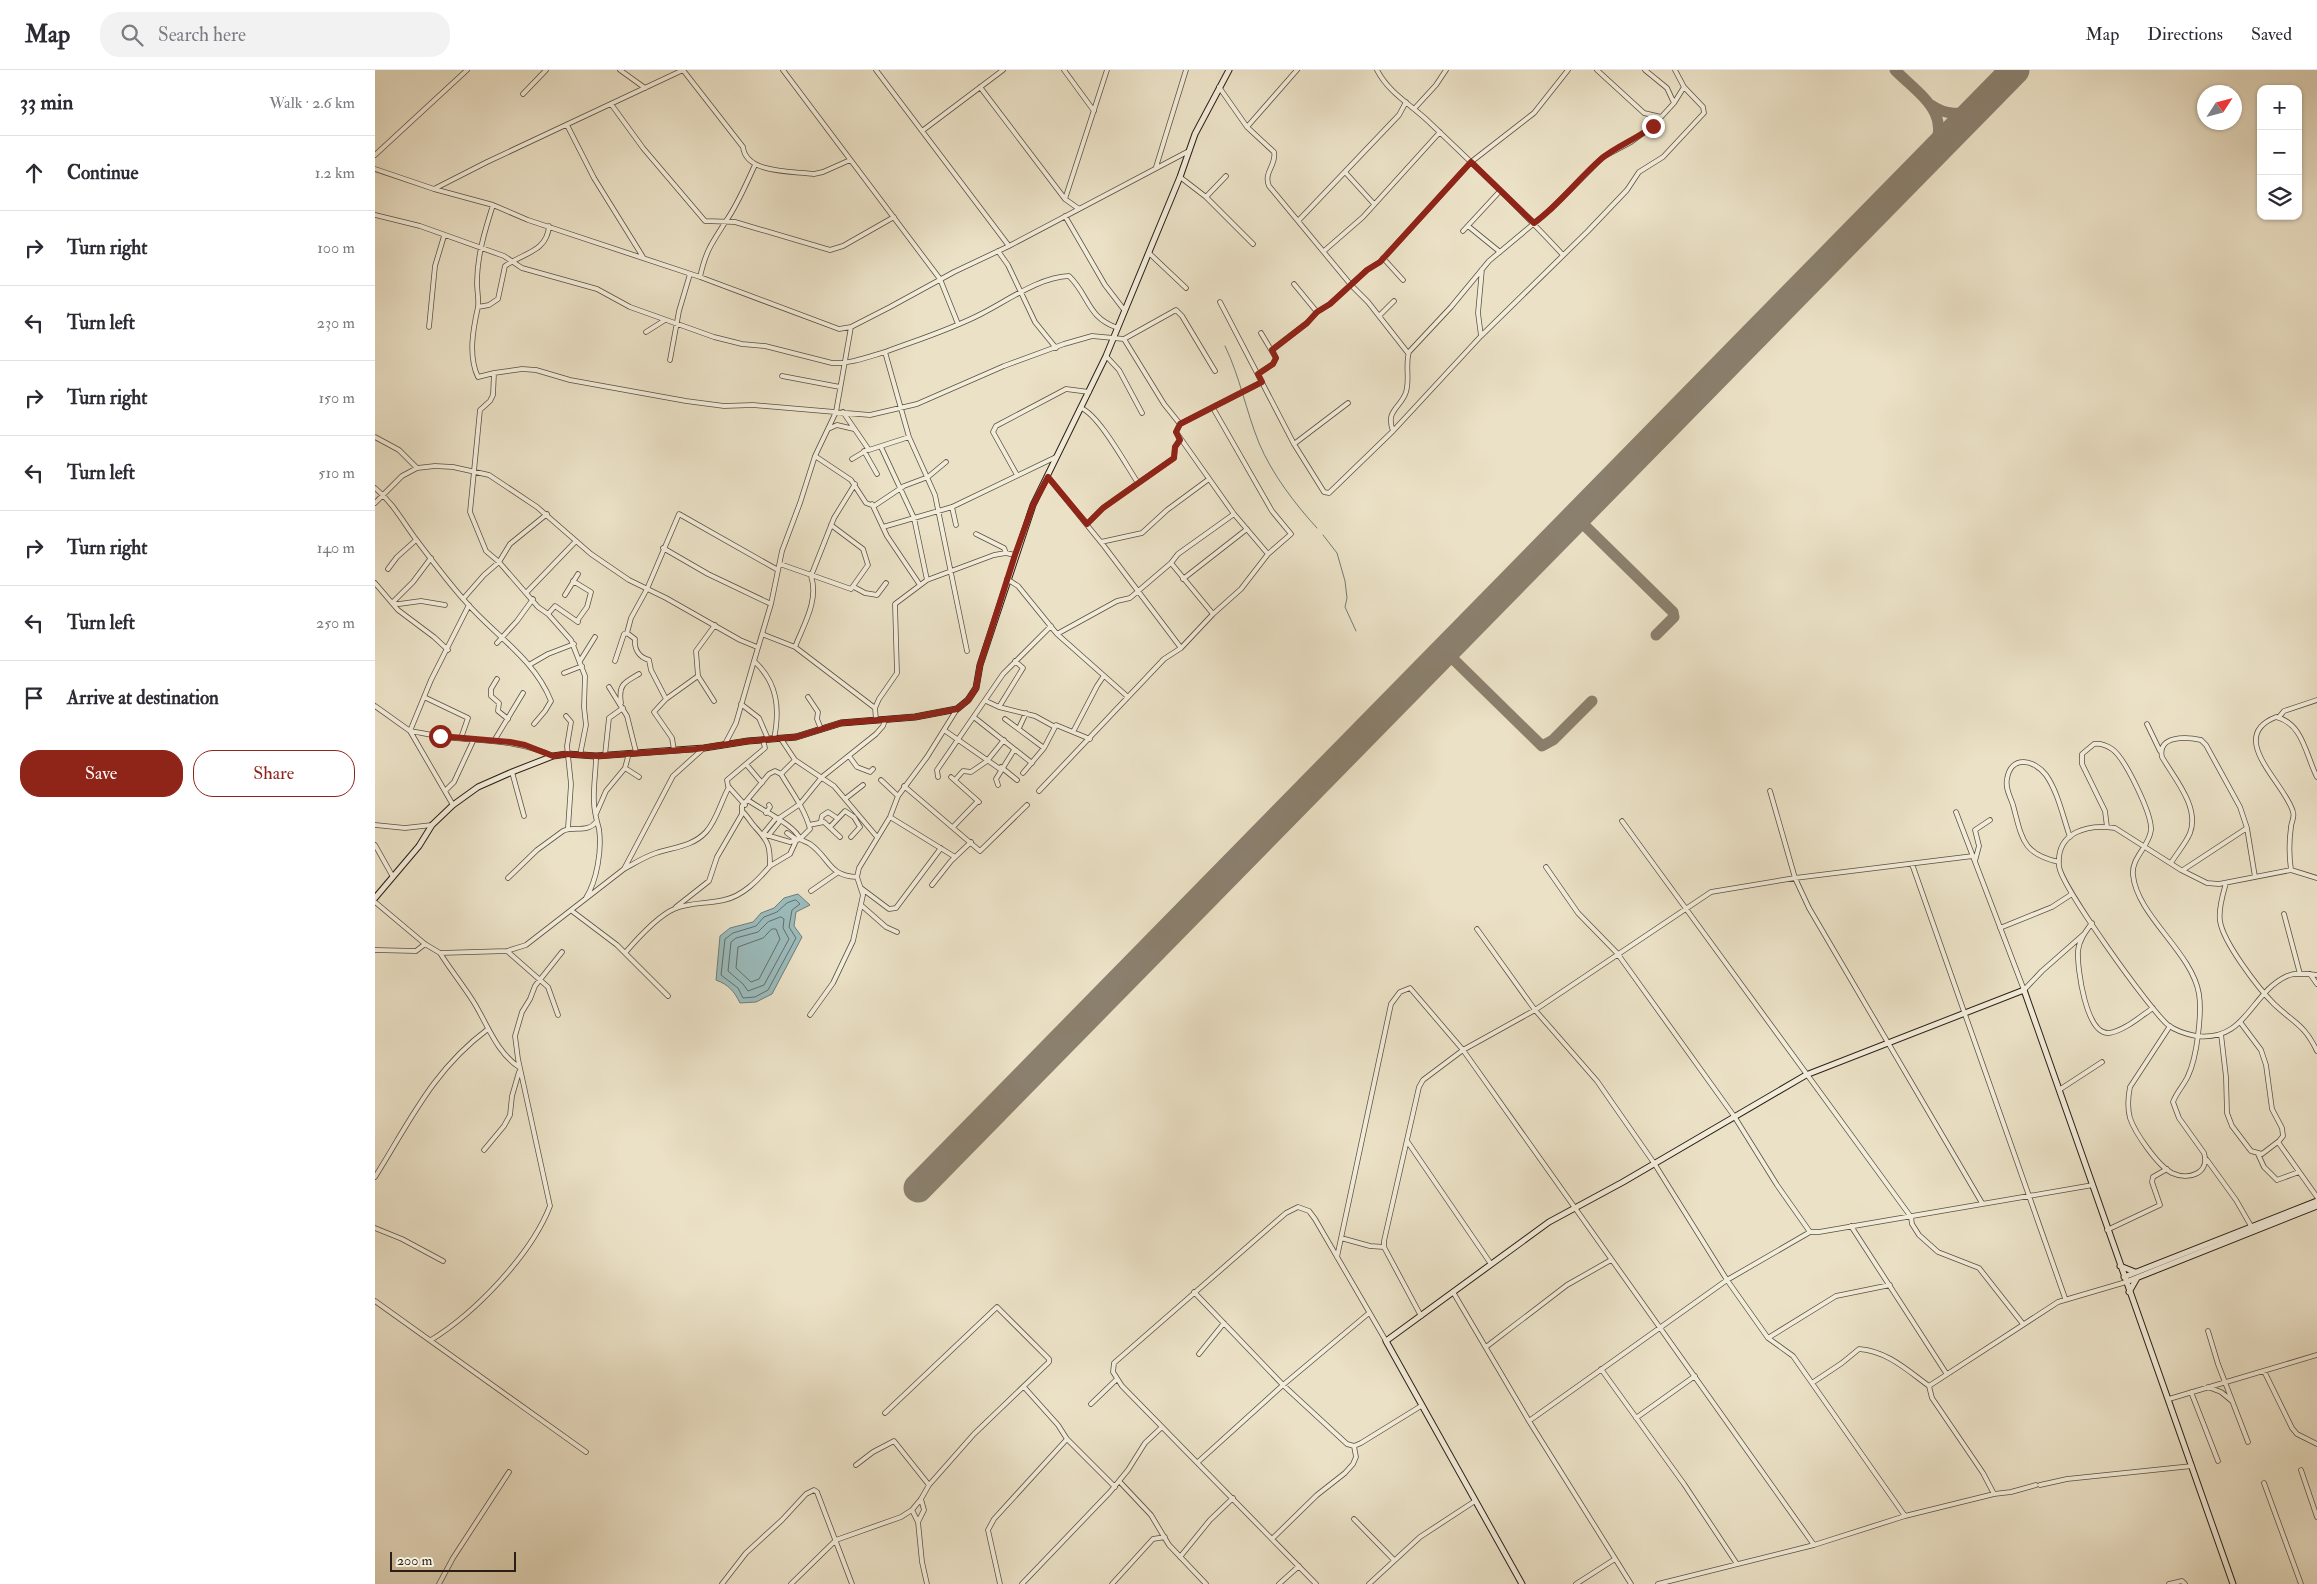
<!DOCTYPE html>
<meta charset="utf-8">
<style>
body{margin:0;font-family:"IM FELL Double Pica",serif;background:#f2f2f3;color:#2b2b33}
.controls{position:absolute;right:15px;top:15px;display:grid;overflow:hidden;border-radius:10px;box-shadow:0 1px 4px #0004}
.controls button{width:45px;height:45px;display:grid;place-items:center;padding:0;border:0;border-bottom:1px solid #e1e1e2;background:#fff;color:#2b2b33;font:25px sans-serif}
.compass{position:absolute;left:1822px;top:15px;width:45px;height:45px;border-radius:50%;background:#fff;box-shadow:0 1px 4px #0004;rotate:54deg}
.scale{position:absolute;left:15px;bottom:12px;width:126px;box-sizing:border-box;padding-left:5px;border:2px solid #2b1f15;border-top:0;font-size:14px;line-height:18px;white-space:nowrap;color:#2b1f15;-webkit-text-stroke:4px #f2ecda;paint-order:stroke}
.stop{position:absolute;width:15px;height:15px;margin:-11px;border:4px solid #8f2418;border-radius:50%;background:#fff}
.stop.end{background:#8f2418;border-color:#fff;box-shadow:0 1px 5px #0008}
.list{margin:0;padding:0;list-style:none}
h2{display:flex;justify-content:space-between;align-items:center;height:65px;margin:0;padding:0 20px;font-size:21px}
h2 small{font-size:16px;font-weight:400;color:#7c7c81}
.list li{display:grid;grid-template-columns:32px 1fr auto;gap:15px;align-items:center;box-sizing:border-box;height:75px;padding:0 20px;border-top:1px solid #e1e1e2}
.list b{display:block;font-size:19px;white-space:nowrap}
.list em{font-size:16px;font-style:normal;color:#7c7c81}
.actions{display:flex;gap:10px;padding:15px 20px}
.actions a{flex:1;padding:11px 0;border:1px solid #8f2418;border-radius:20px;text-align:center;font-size:18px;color:#8f2418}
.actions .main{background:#8f2418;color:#fff}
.icon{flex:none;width:28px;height:28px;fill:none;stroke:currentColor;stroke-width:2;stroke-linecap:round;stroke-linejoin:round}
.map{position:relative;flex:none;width:1942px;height:1514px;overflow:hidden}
header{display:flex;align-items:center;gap:30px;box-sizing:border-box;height:70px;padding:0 25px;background:#fff;border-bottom:1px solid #e1e1e2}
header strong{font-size:24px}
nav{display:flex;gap:28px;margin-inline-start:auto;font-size:18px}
.search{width:350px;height:45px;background:#f2f2f3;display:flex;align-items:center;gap:12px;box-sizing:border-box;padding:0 18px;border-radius:20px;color:#7c7c81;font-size:19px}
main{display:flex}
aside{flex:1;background:#fff}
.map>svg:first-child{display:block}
.water{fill:#9bbcbd;stroke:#6e7d7a}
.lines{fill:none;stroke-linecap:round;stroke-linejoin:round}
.shore{stroke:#636e69;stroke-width:1}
.stream{stroke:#6e7d7a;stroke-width:1}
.taxiway{stroke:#8b806e;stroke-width:11}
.runway{stroke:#8b806e;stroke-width:29}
.street-casing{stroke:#5b5041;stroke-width:5.5}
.secondary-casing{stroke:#2b1f15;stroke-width:7}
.street{stroke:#f2ecda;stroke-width:4}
.secondary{stroke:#f2ecda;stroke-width:5}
.route{stroke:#8f2418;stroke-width:6}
</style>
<header>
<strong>Map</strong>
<div class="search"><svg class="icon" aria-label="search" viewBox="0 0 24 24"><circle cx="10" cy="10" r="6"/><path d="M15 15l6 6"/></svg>Search here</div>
<nav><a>Map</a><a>Directions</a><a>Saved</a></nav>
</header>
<main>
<aside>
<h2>33 min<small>Walk · 2.6 km</small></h2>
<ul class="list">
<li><svg class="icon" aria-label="ahead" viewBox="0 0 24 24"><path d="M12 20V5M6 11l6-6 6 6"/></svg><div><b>Continue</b></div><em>1.2 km</em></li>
<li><svg class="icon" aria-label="right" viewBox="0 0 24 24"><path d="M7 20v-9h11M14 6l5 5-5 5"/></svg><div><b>Turn right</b></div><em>100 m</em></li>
<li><svg class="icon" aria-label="left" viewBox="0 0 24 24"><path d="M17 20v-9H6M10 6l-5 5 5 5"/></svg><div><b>Turn left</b></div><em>230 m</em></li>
<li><svg class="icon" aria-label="right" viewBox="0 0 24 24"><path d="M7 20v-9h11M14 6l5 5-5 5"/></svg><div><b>Turn right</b></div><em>150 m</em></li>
<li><svg class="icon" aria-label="left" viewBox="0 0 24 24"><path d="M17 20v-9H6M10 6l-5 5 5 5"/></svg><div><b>Turn left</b></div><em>510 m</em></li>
<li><svg class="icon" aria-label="right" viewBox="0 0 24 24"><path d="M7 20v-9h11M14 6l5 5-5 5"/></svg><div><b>Turn right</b></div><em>140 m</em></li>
<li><svg class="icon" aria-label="left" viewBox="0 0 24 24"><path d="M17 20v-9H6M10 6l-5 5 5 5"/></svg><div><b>Turn left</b></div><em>250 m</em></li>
<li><svg class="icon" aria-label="arrive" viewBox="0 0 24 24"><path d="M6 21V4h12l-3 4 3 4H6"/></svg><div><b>Arrive at destination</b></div></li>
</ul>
<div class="actions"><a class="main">Save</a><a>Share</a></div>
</aside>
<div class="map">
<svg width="1942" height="1514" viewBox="0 0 1942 1514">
<rect width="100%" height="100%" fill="#ebe1c6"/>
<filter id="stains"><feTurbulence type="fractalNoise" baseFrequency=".004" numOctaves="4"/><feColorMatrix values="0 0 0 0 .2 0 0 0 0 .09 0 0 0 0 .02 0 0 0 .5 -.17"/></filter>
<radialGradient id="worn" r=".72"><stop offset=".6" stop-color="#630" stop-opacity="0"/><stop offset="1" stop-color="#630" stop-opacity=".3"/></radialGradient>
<!-- water -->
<path class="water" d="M423 824 435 835 421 842 419 856 427 867 397 924 381 932 365 933C359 921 354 915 341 910L345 866 355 858 378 852 386 843 399 838 409 828Z"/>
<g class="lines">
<!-- shore -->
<path class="shore" d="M421 830 425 834 417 840 414 857 421 868 393 920 380 927 368 928 363 918 346 905 350 869 358 863 381 856 389 847 402 842 412 833Z
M406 847 409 849 408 858 414 869 389 915 373 921 368 914 353 901 356 872 361 868 383 862 393 852Z
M397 859H401L405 869 384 909 376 912 361 898 363 877 388 868Z"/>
<!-- stream -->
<path class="stream" d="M850 276C865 307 871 341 884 373 897 404 920 434 942 458
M948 465 962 483 970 511 972 528 970 537 981 561"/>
<!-- taxiway -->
<path class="taxiway" d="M1520 0C1546 26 1580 45 1555 86
M1636 4 1637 0
M1556 35C1570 45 1587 46 1602 38
M1201 447 1298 542 1299 547 1281 565
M1070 581 1167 676 1178 670 1217 631"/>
<!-- runway -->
<path class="runway" d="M543 1118 1640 0"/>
<!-- street casing -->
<g class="street-casing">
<path id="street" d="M245 0 270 18
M408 0 565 209 583 254
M501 0 634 176
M689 0 719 41
M1002 0C1014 23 1035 34 1053 51 1099 95 1145 138 1188 185
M1222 0 1269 43 1286 47
M1270 0 1292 18 1299 33
M605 17 690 129
M844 17 872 57 899 82C902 95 888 102 894 116L976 215 993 232 1033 283 1076 237 1114 191 1175 140 1228 87 1256 72 1278 56 1299 33 1309 17
M148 24 171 0
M236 34 268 78 330 151 360 152 455 180 468 176 519 147
M1039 39 1061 15 1071 0
M192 55 219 108 268 187
M872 57 922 0
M547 61 628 0
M0 85 92 0
M781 97 811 0
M0 99 59 119 118 135 153 150 325 207 464 259 476 257 515 237 579 202 634 176 812 82
M970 102 999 134
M805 107 831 127 878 174
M59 119 112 92 308 0 368 77C371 104 418 101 439 104L448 102 475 90
M831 127 851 106
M704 139 690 129 732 0
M0 145 45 156 129 186 147 198 222 219 255 237 339 267 367 274 390 276 457 293C475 294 493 287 510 282 542 270 575 260 606 244 632 231 664 207 694 206 714 225 712 248 743 258
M690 146 730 215 750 241
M924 150 1024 45 1031 32
M174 156C172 182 148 183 130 196L123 229 114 235 103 237C98 259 93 286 103 307L119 303 118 325 115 331 105 340 95 442 111 481 124 492 163 537 173 544 196 570 210 606 209 637 211 655 205 685
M1093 156 1125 182
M1088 161 1125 121
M623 181 633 195 660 252 681 278
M949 181 988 147 1065 62
M774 183 811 218
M1008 188 1028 210
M325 207C331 180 337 173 351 151 363 134 371 114 380 95
M919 214 942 242
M845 232 919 374 949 422 954 423 1018 361 1106 266 1213 161 1252 120 1264 102 1288 87 1329 43 1328 37 1309 17 1300 0
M103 237C104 229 102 221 102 213 102 186 110 160 118 135
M1004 246 1019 231
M54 257 60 196 69 166
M271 262 290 250
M1106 266 1103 243 1107 199
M749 269 789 334 805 354
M897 280 932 253 942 242 955 234 992 200 1005 192 1096 92 1159 43 1193 0
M510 282 534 367 560 425 592 581
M731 286 744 300 767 343
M295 290 304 241 315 204
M119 303 147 299 161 300 195 310 311 331 349 336 378 335 495 345 542 334 629 296 689 274 717 266 749 269 801 240 807 246 840 301
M883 304 898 294 901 288 886 263
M407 306 465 317
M887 312 805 354 801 362 859 444 893 484
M706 338C724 345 751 395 763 413L799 388 800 377 805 369
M468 342 494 380 534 367
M453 359 462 355 479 359
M1018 361C1010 340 1026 338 1031 322 1035 309 1030 295 1034 282
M0 367 24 380 42 398
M919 374 973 333
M506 377 539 448 552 510
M489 381 502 404
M440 386 476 410 491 433 499 436 529 416 553 407 571 392
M477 389 492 380
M642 405 618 362 621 356 691 319 714 322
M673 407 729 476 806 578
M0 418C17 432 27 450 40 468 56 489 72 511 90 531 118 564 159 588 176 631L170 641 159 654
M0 433 27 406 42 398 60 396 78 397 114 405 162 437 216 484 254 510 291 528 365 570 382 577
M497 434 512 466 545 515
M577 437 581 455
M712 454 728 438 763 413
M508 457 577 437 681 387
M601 464 629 478 631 483
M726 472 767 463 792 440 834 409
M288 478 333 504 396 534
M796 493 838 544
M405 494 476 519 493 495 488 479 456 455
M13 499 22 487 41 470
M632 509 643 516 682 564 742 531 755 528 796 493 803 484 859 444
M808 509 872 459
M198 511 216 522 212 537 202 551
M0 513 23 540 59 567 73 580
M479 517 490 523 502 525 511 513
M151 523 201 471
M190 525 203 504
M88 529 109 505 124 492 135 474 172 444
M17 533 38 512 56 488
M18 533 24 534 46 531 70 535
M94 535 56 610 35 661C49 663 64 667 78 668 113 671 146 671 178 686
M173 544 180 536 203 552
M252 563 260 569C259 579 264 587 274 590L276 600 291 629
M387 564 420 577 500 638
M682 564 753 627
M122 573 142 551 158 529
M420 577C429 554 444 530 436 506L459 448 480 414
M205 591 220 567
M240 591 249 564 252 563 256 548 272 519 304 444 403 500
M379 591C403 613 405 639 399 669
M154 595 173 584 199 574
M189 603 207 596
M122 609 116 619V626L124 633 123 641 133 649
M234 617 252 646 261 682
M49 627 93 648 86 668
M433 627 443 642 442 649 446 659
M339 631 323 606 321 581 340 555
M611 631 624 637 660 646 680 657 681 655 715 669
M246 633C243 614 250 612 264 604
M366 634 384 648 393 669
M0 636 35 661 78 735
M624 637 648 598 640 591
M191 646 196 652 192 676 196 714 193 758
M1904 647 1909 641 1942 630
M600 648 657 693
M630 649 669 678 648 703
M501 650 500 638 504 629 522 603 520 534 552 510 619 485 631 483 640 485
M1772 654 1785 681
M644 658 651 643
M569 660 625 699
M698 662 722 616 728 607
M406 669 420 690 459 716 502 767
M119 671 148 623
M350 674 361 653 379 591 396 534 407 481 425 433 440 386 461 342 476 257
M669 678 680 657
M299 680 297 668 279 642 291 629 323 606
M230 685 234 648 248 638
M474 686 482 697 495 702 498 699
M371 694 387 713
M626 697 642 710
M250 698 264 707
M137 702 149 746
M563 707 562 700 628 604 676 556
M576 707 604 732
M506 710 523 726
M580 710 588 701 596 702 612 691 629 670
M623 715 621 709 639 680
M529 716 605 781 652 735
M71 720 79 712 99 669
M664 721 789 589 806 578 838 544 866 519 893 484 916 464 897 441 838 338
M1395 721 1420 808 1434 838 1607 1133
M470 729 488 715
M373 730C386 740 420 755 425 769L435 759C430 739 416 721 406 704L420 690
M370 735 353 716 352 710 390 678 388 670
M1581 742 1649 920 1667 901 1709 864
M391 743 395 737 394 735
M221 744 231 721 250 698 254 683
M515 747 580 787
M401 748 388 764 415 772 425 769C428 771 432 772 435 774 455 788 453 806 482 807
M403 749 425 734 447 707 501 664 508 656 510 650
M446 751 447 746 453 742 462 748
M1247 751 1536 1147 1537 1154 1544 1165 1563 1182 1604 1198 1648 1254
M0 755 30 758 57 755
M434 755 449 752 465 767
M455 757 470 741 479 747 485 757 476 767
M578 757 603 731
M1732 757 1730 741 1707 694V684L1719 674C1726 673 1731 675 1737 679 1750 688 1777 744 1776 760 1774 777 1756 788 1758 805 1762 846 1817 882 1824 924 1827 944 1822 987 1813 1006 1809 1015 1801 1023 1798 1032L1804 1048 1829 1083C1835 1103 1814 1111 1797 1103 1783 1096 1760 1063 1755 1048 1752 1037 1753 1027 1755 1017L1795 956
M412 763 422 770
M393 766 405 751
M0 775 18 807
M1600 791 1604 776 1600 760 1615 750
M1684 792C1647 784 1647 768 1638 735 1635 726 1630 718 1632 709 1636 684 1660 690 1671 705 1683 722 1688 747 1695 767
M1796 793C1802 783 1811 773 1815 763 1825 737 1799 708 1787 687 1782 665 1812 667 1826 670L1831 675 1865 737 1872 758 1880 807
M1537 794 1690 1228
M395 796 415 784 421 771
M1171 797 1203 843 1242 883 1359 1046 1402 1115 1435 1162
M249 799C260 793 269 787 281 783 298 777 317 777 331 762 342 750 346 731 354 717
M1808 800 1872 758
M1916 800C1914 786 1914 771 1916 757 1916 752 1920 748 1918 742 1911 714 1850 667 1901 647 1928 653 1931 686 1942 707
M133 808 162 780 188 761C198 756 213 763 221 752
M1942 808 1916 800 1844 814 1832 813 1806 800 1740 758C1714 754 1681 761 1684 796 1686 816 1775 940 1793 955 1801 961 1811 964 1821 966 1872 972 1875 923 1912 906 1921 902 1932 904 1942 905
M1851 813C1848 824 1843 839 1845 851 1848 872 1883 918 1899 934 1919 953 1929 954 1942 981
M557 815 576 791 596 772
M486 818 514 839 521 838 566 778
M436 821 462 803
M211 828C222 810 227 780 224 759 222 751 219 742 219 733 218 717 221 701 221 686
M0 832 50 874 65 883 132 881 151 875 249 799 298 706 329 678
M486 835 511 857 522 862
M301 837 334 811 342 787 367 744V736L394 704 400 701 406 704
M197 841 242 875 293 926
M1909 844 1925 904
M1717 853C1711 861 1704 870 1703 881 1702 898 1711 965 1734 963 1749 961 1766 946 1778 938
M1625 858 1677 837 1697 824
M1102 859 1160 940 1222 1011 1279 1093 1352 1210 1393 1268 1418 1286 1530 1446
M0 880 41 881 50 874
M132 881 173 917 183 945
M65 883C75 899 87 914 98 931 112 953 121 982 144 997
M250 883C262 869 283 846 299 839 315 832 332 834 349 830 368 826 383 810 395 796 395 776 394 772 380 757 375 752 372 745 367 741
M1935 904 1942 914
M435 945 458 913 478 871 488 825 482 807 484 798 515 747 523 726 552 687 582 639
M1846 964 1851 1007 1852 1043 1857 1056 1876 1081 1887 1084 1904 1071 1908 1066 1907 1058 1897 1039 1891 995 1886 980 1865 952
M1684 1020 1727 992
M1032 1071 1116 1194
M1903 1072 1942 1127
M109 1080 129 1056 135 1045 137 1026 144 1002
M1883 1084 1889 1097 1902 1110 1924 1102
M1832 1090 1861 1130 1876 1156
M0 1107C35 1051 58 1000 113 959
M1476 1156 1571 1303
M0 1158 27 1169 68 1191
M1732 1160 1785 1135 1777 1112 1778 1107 1792 1099
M966 1168 995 1176 1009 1177
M962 1187 1016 934 1025 922 1035 918 1088 980 1439 1475
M819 1222 908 1315 972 1374 979 1376 986 1373 1046 1336
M1078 1222 1154 1351 1256 1514
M0 1231 211 1382
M1046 1246 1009 1177V1171L1044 1017 1048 1010 1088 980 1160 940 1336 822 1420 808 1598 786
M1833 1261 1843 1294 1873 1372
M1393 1268 1461 1226 1515 1215
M56 1270C100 1243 156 1185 175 1136L143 989 140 966 147 942 155 929 160 916 187 882
M1111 1277 1192 1215 1236 1190
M824 1284 849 1253
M1226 1299 1309 1414 1362 1494
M1889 1301 1917 1358 1922 1364 1942 1374
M1437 1313 1467 1293 1484 1279C1512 1281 1532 1300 1554 1316
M649 1317 683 1355 692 1369 740 1417
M1833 1317 1846 1322 1857 1331
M1816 1322 1843 1391
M1794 1329 1942 1285
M716 1334 741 1310
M1261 1348 1320 1306
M1154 1351 1352 1210 1435 1162H1444L1718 1115
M823 1392 908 1315 994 1243
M481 1395 498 1382 519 1371 554 1415
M1926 1400 1942 1447
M744 1411 776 1445 794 1475 831 1514
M1889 1413 1926 1514
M1665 1415 1692 1409 1817 1396
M1619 1424 1636 1422 1661 1415
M537 1440 543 1452 547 1492 552 1514
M979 1449 1018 1489
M543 1452 549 1440 546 1429
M898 1468 942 1425 970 1403 978 1394 981 1387 979 1376
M805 1487 835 1450 858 1428
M64 1514 78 1488 134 1402
M347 1514 371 1483 407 1450 431 1424 439 1420 442 1422 477 1514
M416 1514 461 1470 526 1447 537 1440 546 1429 554 1415 599 1364 674 1292V1289L622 1237 510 1343
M625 1514 613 1460 619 1449 692 1369
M647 1514 735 1422 753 1400 770 1373 787 1357
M737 1514 778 1469 790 1467
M904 1514 924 1496
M941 1514 747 1316 738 1302 739 1293 911 1143 923 1137 934 1141 940 1149 1011 1271
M994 1514 1045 1467 1100 1431
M1201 1514 1240 1489
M1283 1514 1439 1475 1530 1446 1619 1424 1608 1403 1557 1328 1554 1316 1683 1232 1751 1212
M1794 1514 1807 1511 1810 1514"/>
</g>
<!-- secondary casing -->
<g class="secondary-casing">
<path id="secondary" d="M0 828 44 776 57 755 78 735 103 717 137 702 178 686 192 684 221 686 329 678 373 671 421 667 466 653 540 647 582 639 593 630 601 618 605 595 658 435 731 286 805 107 820 64 854 0
M1745 1196 1760 1202
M1749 1207 1942 1131
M1751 1212 1942 1136
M1754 1222 1762 1208
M1147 1514 1011 1271 1174 1152 1248 1112 1431 1005 1649 920 1858 1514"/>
</g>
<!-- street -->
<use href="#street" class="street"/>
<!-- secondary -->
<use href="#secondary" class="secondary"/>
</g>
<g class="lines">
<!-- route -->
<path class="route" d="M65 666 135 672 150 675 178 686 192 684 222 686 321 679 373 671 421 667 466 653 540 647 582 639 593 630 601 618 605 595 640 485 658 435 673 407 712 454 728 438 799 388 800 377 805 370 801 362 805 354 887 312 883 304 898 294 901 288 897 280 932 253 942 242 955 234 992 200 1005 192 1096 92 1159 153C1184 135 1203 109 1226 89 1241 76 1262 69 1278 56"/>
</g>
<rect width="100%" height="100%" filter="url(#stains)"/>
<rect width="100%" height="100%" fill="url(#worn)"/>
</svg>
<div class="controls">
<button>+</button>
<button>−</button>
<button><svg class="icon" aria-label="layers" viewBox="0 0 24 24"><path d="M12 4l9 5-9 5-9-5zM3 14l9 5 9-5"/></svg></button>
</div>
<svg class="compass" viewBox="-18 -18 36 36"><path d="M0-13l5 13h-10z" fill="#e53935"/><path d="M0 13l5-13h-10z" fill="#7c7c81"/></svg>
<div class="scale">200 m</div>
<div class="stop" style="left:65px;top:666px"></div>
<div class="stop end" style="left:1278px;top:56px"></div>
</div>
</main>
